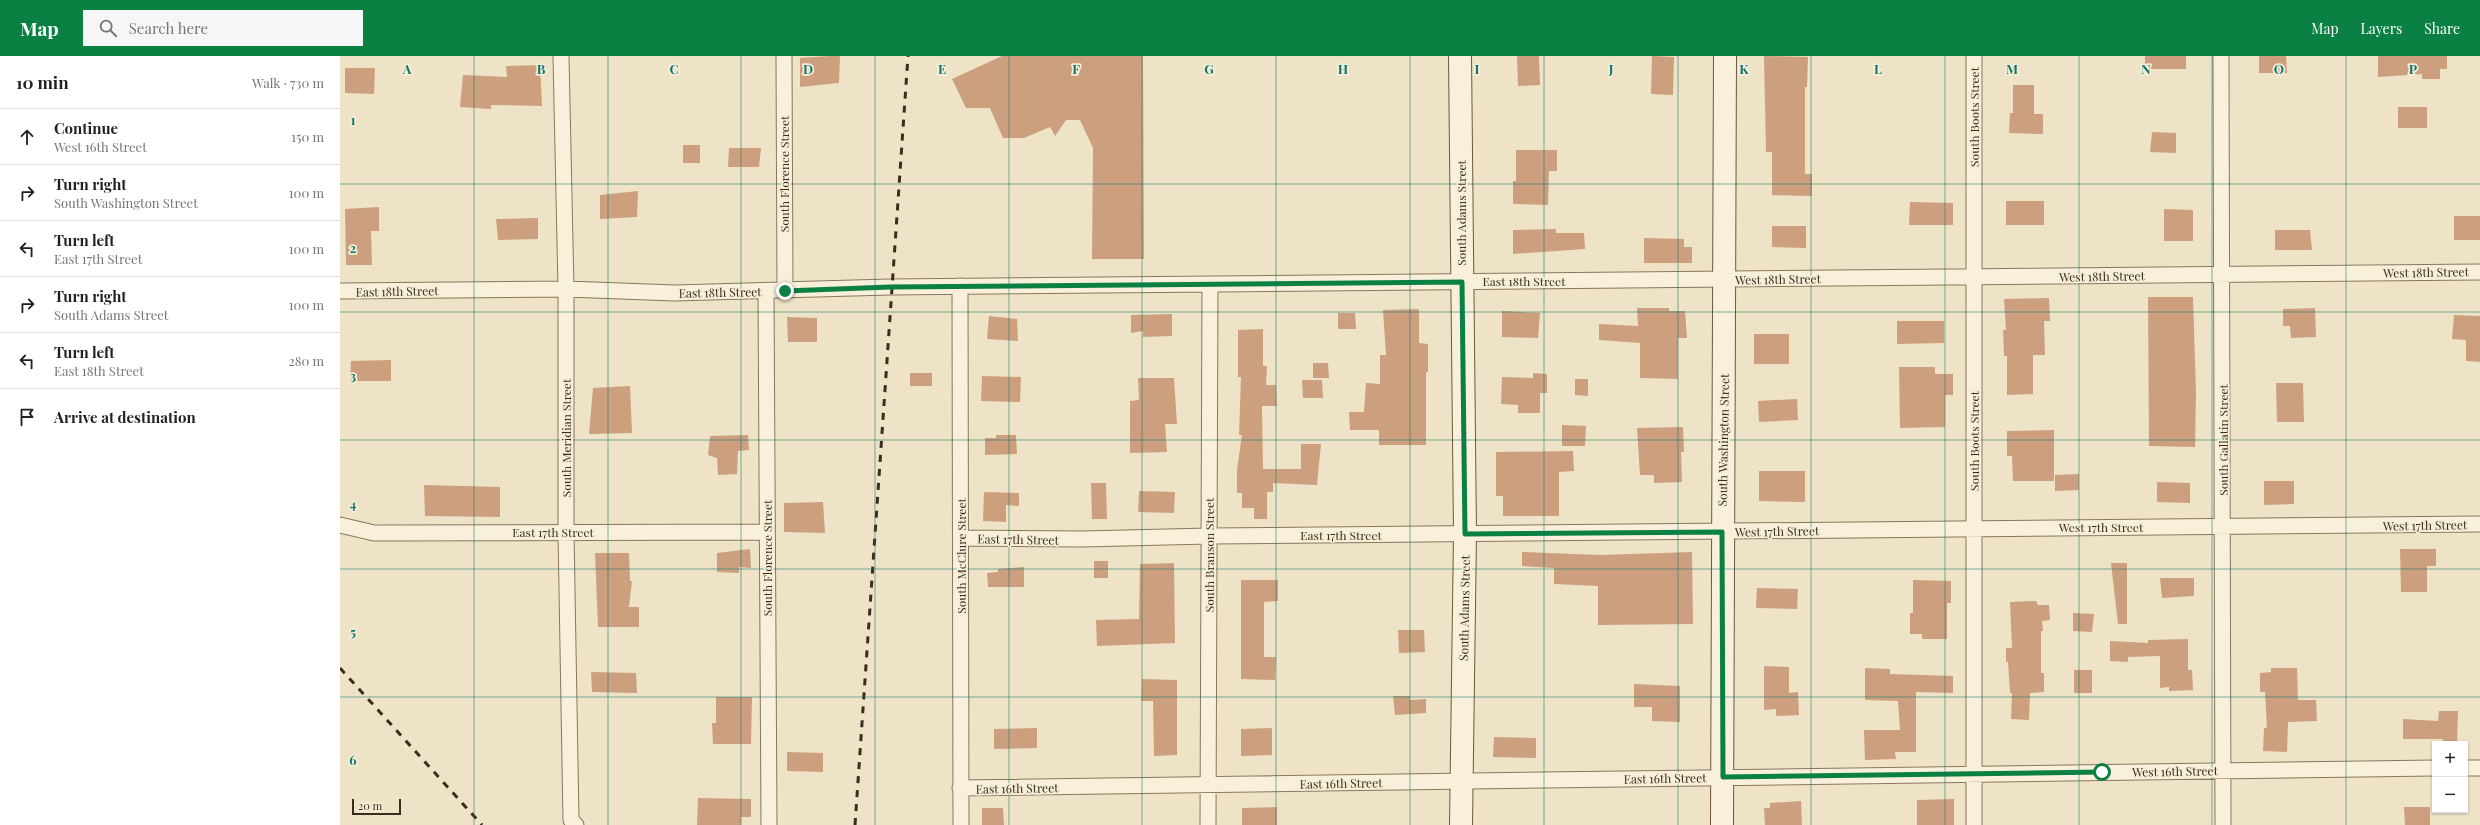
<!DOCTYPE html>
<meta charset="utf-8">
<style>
body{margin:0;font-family:"Playfair Display",serif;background:#f6f6f6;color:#202124}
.controls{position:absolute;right:12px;bottom:12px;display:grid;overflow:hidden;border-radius:0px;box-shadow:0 1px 3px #0004}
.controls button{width:36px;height:36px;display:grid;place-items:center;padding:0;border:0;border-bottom:1px solid #e0e0e0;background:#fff;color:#202124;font:20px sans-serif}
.scale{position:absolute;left:12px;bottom:10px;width:49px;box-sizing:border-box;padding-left:4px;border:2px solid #3a2d20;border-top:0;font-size:11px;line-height:14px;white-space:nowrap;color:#3a2d20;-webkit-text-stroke:3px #f6edd7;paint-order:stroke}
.stop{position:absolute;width:12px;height:12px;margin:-9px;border:3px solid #0b8043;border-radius:50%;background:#fff}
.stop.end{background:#0b8043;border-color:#fff;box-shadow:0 1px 4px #0008}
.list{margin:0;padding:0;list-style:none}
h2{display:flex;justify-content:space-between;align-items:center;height:52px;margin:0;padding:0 16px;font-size:17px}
h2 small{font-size:13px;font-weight:400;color:#757577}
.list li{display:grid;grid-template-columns:26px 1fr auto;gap:12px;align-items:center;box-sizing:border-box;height:56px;padding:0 16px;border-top:1px solid #e0e0e0}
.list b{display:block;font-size:15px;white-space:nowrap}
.list p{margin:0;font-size:13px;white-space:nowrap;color:#757577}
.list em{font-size:13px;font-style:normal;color:#757577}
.icon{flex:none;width:22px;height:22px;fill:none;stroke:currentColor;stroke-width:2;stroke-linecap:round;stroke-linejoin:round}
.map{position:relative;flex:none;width:2140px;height:769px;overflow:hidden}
header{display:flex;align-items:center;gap:24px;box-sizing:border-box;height:56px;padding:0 20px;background:#0b8043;color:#fff}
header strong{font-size:19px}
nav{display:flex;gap:22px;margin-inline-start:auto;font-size:14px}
.search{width:280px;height:36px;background:#f6f6f6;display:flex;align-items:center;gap:10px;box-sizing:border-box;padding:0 14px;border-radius:0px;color:#757577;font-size:15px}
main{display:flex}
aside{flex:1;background:#fff}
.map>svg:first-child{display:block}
.building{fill:#cca07e}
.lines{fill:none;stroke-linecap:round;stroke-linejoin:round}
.street-casing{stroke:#8a765c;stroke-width:17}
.secondary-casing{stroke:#6c5740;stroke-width:24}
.street{stroke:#f9f0db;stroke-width:15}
.secondary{stroke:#f9f0db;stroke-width:22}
.rail{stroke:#3a2d20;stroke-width:3;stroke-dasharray:7 7;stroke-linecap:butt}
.route{stroke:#0b8043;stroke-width:5}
.grid{fill:none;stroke:#0f766e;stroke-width:1;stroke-opacity:0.55}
.labels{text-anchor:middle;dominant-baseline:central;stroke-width:3.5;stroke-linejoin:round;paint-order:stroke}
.street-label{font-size:12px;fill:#3a2d20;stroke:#f6edd7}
.grid-label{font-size:13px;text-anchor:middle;font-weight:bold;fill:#0f766e;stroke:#f6edd7;stroke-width:3.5;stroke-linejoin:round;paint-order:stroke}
</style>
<header>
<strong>Map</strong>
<div class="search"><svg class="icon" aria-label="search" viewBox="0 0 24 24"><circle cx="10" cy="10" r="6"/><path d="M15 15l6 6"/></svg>Search here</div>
<nav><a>Map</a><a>Layers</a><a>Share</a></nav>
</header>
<main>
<aside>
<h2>10 min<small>Walk · 730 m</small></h2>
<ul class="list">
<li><svg class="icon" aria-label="ahead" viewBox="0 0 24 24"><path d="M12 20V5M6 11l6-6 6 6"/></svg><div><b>Continue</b><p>West 16th Street</p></div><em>150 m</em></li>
<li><svg class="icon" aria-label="right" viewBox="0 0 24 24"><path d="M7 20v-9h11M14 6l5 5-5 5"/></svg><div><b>Turn right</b><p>South Washington Street</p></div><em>100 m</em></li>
<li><svg class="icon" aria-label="left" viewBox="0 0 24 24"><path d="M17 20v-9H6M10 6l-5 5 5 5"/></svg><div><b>Turn left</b><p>East 17th Street</p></div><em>100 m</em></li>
<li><svg class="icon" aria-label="right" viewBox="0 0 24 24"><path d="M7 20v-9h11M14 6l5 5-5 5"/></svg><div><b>Turn right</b><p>South Adams Street</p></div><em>100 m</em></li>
<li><svg class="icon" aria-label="left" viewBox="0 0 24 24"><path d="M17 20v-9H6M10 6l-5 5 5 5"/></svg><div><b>Turn left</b><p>East 18th Street</p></div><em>280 m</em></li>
<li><svg class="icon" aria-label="arrive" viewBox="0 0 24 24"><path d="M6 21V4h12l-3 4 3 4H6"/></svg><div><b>Arrive at destination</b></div></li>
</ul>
</aside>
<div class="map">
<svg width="2140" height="769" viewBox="0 0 2140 769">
<rect width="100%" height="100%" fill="#eee3c7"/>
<!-- building -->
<path class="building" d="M490 0H500L499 27 460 31V2Z
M662 0H803L804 203H752L753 92 740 64H726L715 80 710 71 684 82H663L650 52H626L612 23Z
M1177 0H1199L1200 29 1178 30Z
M1312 0 1334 1 1333 39 1311 38Z
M1424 0 1468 1 1467 31H1465V118H1472V140L1432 139V96H1426Z
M1805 0H1846V13H1805Z
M1919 0H1946L1947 17H1919Z
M2038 0H2107V13H2100V23H2082V18L2038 21Z
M200 9 202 50 151 49V53L120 51 123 19 167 21 166 10Z
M5 12H35L34 38 5 37Z
M1673 29H1694V58H1703V78L1669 77 1670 57H1673Z
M2058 51H2087V72H2058Z
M1812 76 1836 77V97L1810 96Z
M343 89H360V107H343Z
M389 92H421L419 111H388Z
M1176 94H1217V115H1209L1208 149 1173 148V125H1176Z
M298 135 297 161 260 163V139Z
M1666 145H1704V169H1666Z
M1570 146 1613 147V169H1569Z
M39 151V175H31L32 209H6L5 153Z
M1824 153 1853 154V185H1824Z
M2114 160H2140V184H2114Z
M198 162V183L158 184 156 163Z
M1432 170H1466V192L1432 191Z
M1216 173V177H1244L1245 193 1173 198V174Z
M1935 174H1970L1972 194H1935Z
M1304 182 1344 183V191H1352V207H1304Z
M1808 241H1853L1856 337 1855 391 1809 390Z
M1709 242 1710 265H1704L1705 299H1693V338L1667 339V300H1664L1663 274H1666L1664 243Z
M1297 252H1329V255H1345L1347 282H1338V323L1300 322V287L1259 284V268L1298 270Z
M1975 252 1976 281 1951 282 1950 270H1943V253Z
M1079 253V287L1088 288V316H1086V389H1039V374H1010L1009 356H1024L1026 327 1040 328V299H1046L1043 254Z
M1162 255 1200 257 1198 282 1162 281Z
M998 257H1015L1016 273H998Z
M832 258V280L803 281V275L791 277V259Z
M2114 259 2140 260V306L2126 305V284L2112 283Z
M649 260 677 263 678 285 647 283Z
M447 261 477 262V286H448Z
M1557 265H1604V287L1557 288Z
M923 273V310H927L926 329H936L937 350H922L923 413H961V388H981L977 429 933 427V436H927V463H914V452H902V437H897V413L902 379H899L901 321H898V274Z
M1414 278H1449V308H1414Z
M51 304V325H10L11 305Z
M973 307H988L989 322H973Z
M1559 311H1595V318H1613V339H1605V371L1560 372Z
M570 317H592V330H570Z
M1193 317 1207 318V337H1200V357H1178V349L1161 348 1162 321 1193 322Z
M642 320 681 321 680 346 641 345Z
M798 322H834L837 368H825L827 396 790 397V345L799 344Z
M1235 323H1248V340L1235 339Z
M962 324H982L983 342H963Z
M1936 327H1963L1964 366H1937Z
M290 330 292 377 249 378 253 332Z
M1457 343 1458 364 1419 366 1418 345Z
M1222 369 1246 370 1245 390H1222Z
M1343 371 1344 396H1341L1342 426 1314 427V419H1300L1297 372Z
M1714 374V425H1673L1672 400H1667V375Z
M408 379 409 394 398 395 397 418 378 419 377 402 368 399 370 380Z
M656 379H676L677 398 645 399V382H656Z
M1233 395 1234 415 1219 416V460H1163V440H1156V396Z
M1419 415H1465V446L1419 445Z
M1739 418V434L1715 435V419Z
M1924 425H1954V448L1924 449Z
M1817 426 1850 427V447L1817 446Z
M751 427H766L767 463H752Z
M84 429 160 431V461L85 460Z
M799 435 835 436 834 457 798 456Z
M644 436 679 437V450L666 449V466L643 465Z
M483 446 485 477 444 476V447Z
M410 493 411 512 399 511V517L377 516V497Z
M2060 493H2096V510H2087V536H2061Z
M1182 496 1260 499 1352 496 1353 568 1258 569V530L1214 528V512L1182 510Z
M255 497H289L290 525H292L289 551H299V571H258Z
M754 505H768V522H754Z
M834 507 835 587 757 590 756 564 799 563 800 508Z
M1771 507H1787V568H1778Z
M684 511V531H648L647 517 658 516V513Z
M1820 522H1854V540L1822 542Z
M901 524H938V545L924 546V601H936L935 624 901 623Z
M1573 524 1611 525V547H1607V583H1582V578H1570V557H1573Z
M1417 532 1458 533 1457 553 1416 552Z
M1696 545 1698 549H1709L1710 564 1702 565 1703 575H1701V617H1704V636L1690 637 1689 664 1671 663 1672 637H1670L1668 606H1666V592H1672L1670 546Z
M1733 557 1754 558 1752 576 1733 575Z
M1058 574H1084L1085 596 1059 597Z
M1848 583V614H1852L1853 634 1829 635V631L1820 632V600L1788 601V606L1770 605V585L1808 587V584Z
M1424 610 1449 611V637L1458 636 1459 659 1436 660V653L1424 654Z
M1525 612 1550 613V618L1613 620V637L1576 636V696H1555L1556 703 1525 704 1524 674H1560L1558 645 1525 644Z
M1931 612H1957L1958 644H1976L1977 665 1948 666 1947 696 1923 695 1924 672H1927L1925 636H1920V617L1931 616Z
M1734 614H1752V637H1734Z
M251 616 296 617 297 637 252 636Z
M802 623 837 624V699L814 700 813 645H801Z
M1294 628 1340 630V666L1312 665V651H1294Z
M1053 640H1070V644L1086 643V657L1055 659Z
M376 641H412L411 688H373L372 667H376Z
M2099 655H2118L2117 688H2102L2103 683H2063V663L2098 665Z
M697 672V692L654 693V673Z
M932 672V699L901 700V673Z
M1154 681 1196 682V702L1153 701Z
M447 696 483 697V716L447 715Z
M358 742 411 743V761H401V769H357Z
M1614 743V769H1577V744Z
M1461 745 1462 769H1425L1424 752H1430V747Z
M937 751V769H902V752Z
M2064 751H2090V769H2065Z
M642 752H663L664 769H642Z"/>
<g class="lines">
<!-- street casing -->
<g class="street-casing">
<path id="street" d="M221 0 226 233V476L231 764 236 769
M444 0 445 235
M1881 0 1883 769
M620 230 621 769
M0 235 226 233 335 237 550 231 2140 216
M426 236 429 769
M0 469 34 477 427 476
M621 482 743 483 869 480 2140 468
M2125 712H2140
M620 732 2095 712
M868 769 870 228
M1634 769V0"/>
</g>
<!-- secondary casing -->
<g class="secondary-casing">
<path id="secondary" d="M1120 0 1125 478 1121 769
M1382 769 1385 0"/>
</g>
<!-- street -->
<use href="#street" class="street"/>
<!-- secondary -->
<use href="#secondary" class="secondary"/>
<!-- rail -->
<path class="rail" d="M0 612 142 769
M515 769 568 0"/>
</g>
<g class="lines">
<!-- route -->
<path class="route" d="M445 235 550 231 1122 226 1125 478 1382 476 1383 721 1762 716"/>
</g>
<!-- grid -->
<path class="grid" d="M134 0V769M268 0V769M401 0V769M535 0V769M669 0V769M802 0V769M936 0V769M1070 0V769M1204 0V769M1338 0V769M1471 0V769M1605 0V769M1739 0V769M1872 0V769M2006 0V769M0 128H2140M0 256H2140M0 384H2140M0 513H2140M0 641H2140"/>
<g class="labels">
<!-- street labels -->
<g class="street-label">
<text transform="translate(1634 61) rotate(-90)">South Boots Street</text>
<text transform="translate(444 118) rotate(-90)">South Florence Street</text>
<text transform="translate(1121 157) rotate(-90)">South Adams Street</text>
<text transform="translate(2086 216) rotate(-1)">West 18th Street</text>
<text transform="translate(1762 220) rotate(-1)">West 18th Street</text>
<text transform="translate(1438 223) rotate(-1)">West 18th Street</text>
<text x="1184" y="225">East 18th Street</text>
<text transform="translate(57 235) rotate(-1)">East 18th Street</text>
<text transform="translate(380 236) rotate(-1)">East 18th Street</text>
<text transform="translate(226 382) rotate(-90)">South Meridian Street</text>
<text transform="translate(1383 384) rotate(-89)">South Washington Street</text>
<text transform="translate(1883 384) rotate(-90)">South Gallatin Street</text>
<text transform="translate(1634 385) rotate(-90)">South Boots Street</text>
<text transform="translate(2085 469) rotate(-1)">West 17th Street</text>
<text x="1761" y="471">West 17th Street</text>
<text transform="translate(1437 475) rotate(-1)">West 17th Street</text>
<text x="213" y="476">East 17th Street</text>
<text x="1001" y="479">East 17th Street</text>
<text transform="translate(678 483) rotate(1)">East 17th Street</text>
<text transform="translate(869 499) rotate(-90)">South Branson Street</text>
<text transform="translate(621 500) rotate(-90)">South McClure Street</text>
<text transform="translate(427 502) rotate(-90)">South Florence Street</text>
<text transform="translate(1124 552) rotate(-89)">South Adams Street</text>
<text transform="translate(1835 715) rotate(-1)">West 16th Street</text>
<text transform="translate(1325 722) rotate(-1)">East 16th Street</text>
<text transform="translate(1001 727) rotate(-1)">East 16th Street</text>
<text transform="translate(677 732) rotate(-1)">East 16th Street</text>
</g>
</g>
<g class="grid-label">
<text x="67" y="18">A</text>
<text x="201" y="18">B</text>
<text x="334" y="18">C</text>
<text x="468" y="18">D</text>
<text x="602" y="18">E</text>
<text x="736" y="18">F</text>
<text x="869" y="18">G</text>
<text x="1003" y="18">H</text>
<text x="1137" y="18">I</text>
<text x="1271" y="18">J</text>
<text x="1404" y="18">K</text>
<text x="1538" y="18">L</text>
<text x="1672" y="18">M</text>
<text x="1806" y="18">N</text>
<text x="1939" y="18">O</text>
<text x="2073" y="18">P</text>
<text x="13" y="69">1</text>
<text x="13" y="197">2</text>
<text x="13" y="325">3</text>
<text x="13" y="453">4</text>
<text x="13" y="581">5</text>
<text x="13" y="709">6</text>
</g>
</svg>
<div class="controls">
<button>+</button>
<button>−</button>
</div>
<div class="scale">20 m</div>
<div class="stop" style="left:1762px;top:716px"></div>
<div class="stop end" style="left:445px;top:235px"></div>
</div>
</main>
